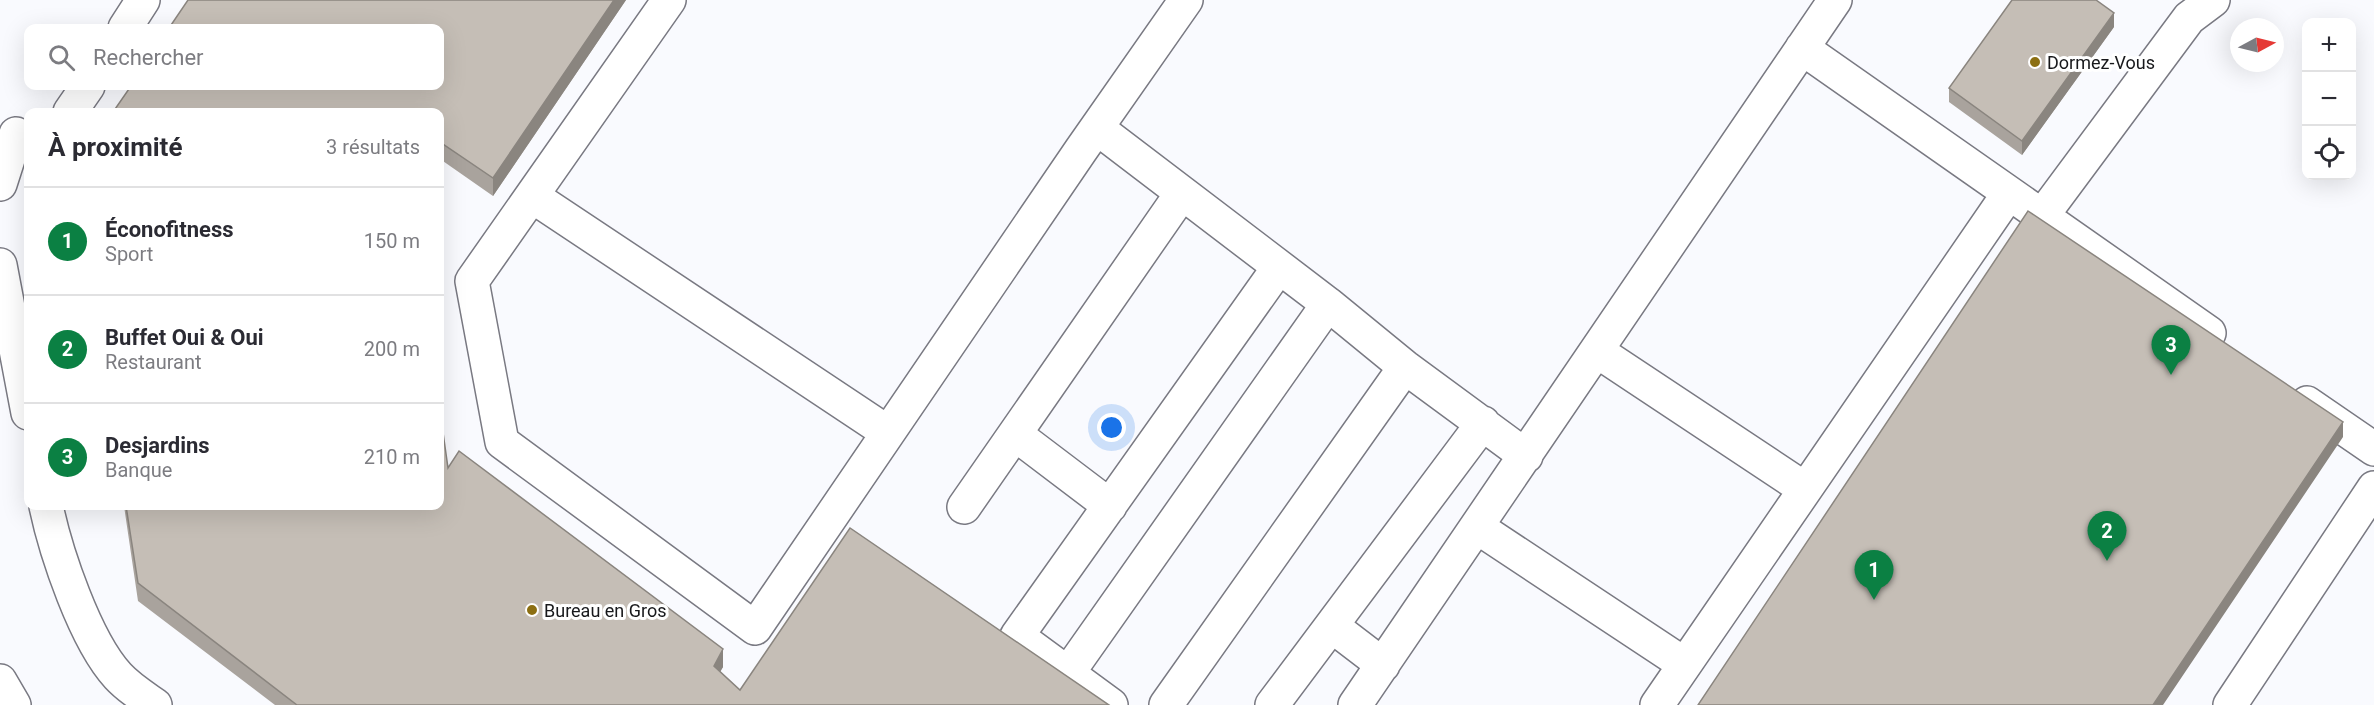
<!DOCTYPE html>
<html lang="fr">
<meta charset="utf-8">
<style>
body{margin:0;font-family:Roboto,sans-serif;background:#f7f7f7;color:#2b2b33}
.controls{position:absolute;right:18px;top:18px;display:grid;overflow:hidden;border-radius:12px;box-shadow:0 6px 24px #0002}
.controls button{width:54px;height:54px;display:grid;place-items:center;padding:0;border:0;border-bottom:2px solid #e1e1e2;background:#fff;color:#2b2b33;font:30px sans-serif}
.compass{position:absolute;left:2230px;top:18px;width:54px;height:54px;border-radius:50%;background:#fff;box-shadow:0 6px 24px #0002;rotate:83deg}
.you{position:absolute;left:1112px;top:428px;width:21px;height:21px;margin:-15px;border:4px solid #fff;border-radius:50%;background:#1a73e8;box-shadow:0 0 0 9px #1a73e833}
.badge{display:grid;place-items:center;width:39px;height:39px;border-radius:50%;background:#0b8043;color:#fff;font-size:20px;font-weight:700}
.pin{position:absolute;translate:-50% -50px;filter:drop-shadow(0 2px 3px #0008)}
.pin::after{content:'';position:absolute;top:32px;width:21px;height:18px;background:inherit;clip-path:polygon(0 0,100% 0,50% 100%)}
.list{margin:0;padding:0;list-style:none}
h2{display:flex;justify-content:space-between;align-items:center;height:78px;margin:0;padding:0 24px;font-size:26px}
h2 small{font-size:20px;font-weight:400;color:#7c7c81}
.list li{display:grid;grid-template-columns:39px 1fr auto;gap:18px;align-items:center;box-sizing:border-box;height:108px;padding:0 24px;border-top:2px solid #e1e1e2}
.list b{display:block;font-size:22px;white-space:nowrap}
.list p{margin:0;font-size:20px;white-space:nowrap;color:#7c7c81}
.list em{font-size:20px;font-style:normal;color:#7c7c81}
.icon{flex:none;width:33px;height:33px;fill:none;stroke:currentColor;stroke-width:2;stroke-linecap:round;stroke-linejoin:round}
.map{position:relative;flex:none;width:2374px;height:705px;overflow:hidden}
.search{position:absolute;background:#fff;box-shadow:0 6px 24px #0002;left:24px;top:24px;width:420px;height:66px;display:flex;align-items:center;gap:15px;box-sizing:border-box;padding:0 21px;border-radius:12px;color:#7c7c81;font-size:22px}
.panel{position:absolute;background:#fff;box-shadow:0 6px 24px #0002;left:24px;top:108px;width:420px;height:402px;border-radius:12px}
.map>svg:first-child{display:block}
.lines{fill:none;stroke-linecap:round;stroke-linejoin:round}
.minor-casing{stroke:#797982;stroke-width:36}
.minor{stroke:#fff;stroke-width:33}
.wall{fill:#a9a39d}
.shaded-wall{fill:#8a857f}
.building{fill:#c5beb6;stroke:#8a857f;stroke-width:1.5}
.poi-dot{fill:#8c6f12;stroke:#fff;stroke-width:2}
.labels{text-anchor:middle;dominant-baseline:central;stroke-width:6;stroke-linejoin:round;paint-order:stroke}
.poi-label{font-size:18px;fill:#17181b;stroke:#fff;text-anchor:start}
</style>
<div class="map">
<svg width="2374" height="705" viewBox="0 0 2374 705">
<rect width="100%" height="100%" fill="#f9fafe"/>
<g class="lines">
<!-- minor casing -->
<g class="minor-casing">
<path id="minor" d="M669 0 472 281 502 442 755 628 1081 150 1186 0
M125 28 143 0
M1802 48 2209 333
M70 112 88 86
M1097 128 1328 304 1405 367 1526 456
M0 184 16 134
M532 196 887 432
M2042 216 2189 18 2213 0
M0 265 28 413
M1597 351 1805 489
M2307 403 2374 449
M1015 434 1110 506
M46 506C56 553 85 640 118 676 129 688 142 696 155 705
M964 507 1182 193
M1477 527 1684 664
M1332 626 1383 665
M1068 673 1328 304
M0 681 14 705
M1111 705 1017 636 1279 267
M1166 705 1405 367
M1272 705 1483 423
M1355 705 1835 0
M1657 705 2009 193
M2230 705 2374 488"/>
</g>
<!-- minor -->
<use href="#minor" class="minor"/>
</g>
<!-- wall -->
<path class="wall" d="M188 0H626L493 196 440 159V112Z
M2114 27 2022 155 1949 102V88Z
M448 468 723 667 720 671 740 690 1109 705H275L138 601 124 506H440Z"/>
<!-- shaded-wall -->
<path class="shaded-wall" d="M614 0H626L493 196V178Z
M2114 13V27L2022 155V141Z
M2343 422V437L2163 705H2153Z
M723 649V667L714 683V666Z"/>
<!-- building -->
<path class="building" d="M188 0H614L493 178 440 142V112H113L131 86H440V28H169Z
M2012 0H2096L2114 13 2022 141 1949 88Z
M2028 211 2343 422 2153 705H1698Z
M440 411 448 468 459 451 723 649 714 666 740 690 850 528 1109 705H297L138 583 126 506H440Z"/>
<!-- markers -->
<g class="poi-dot">
<circle cx="2035" cy="62" r="6"/>
<circle cx="532" cy="610" r="6"/>
</g>
<g class="labels">
<!-- poi labels -->
<g class="poi-label">
<text x="2047" y="62">Dormez-Vous</text>
<text x="544" y="610">Bureau en Gros</text>
</g>
</g>
</svg>
<div class="controls">
<button>+</button>
<button>−</button>
<button><svg class="icon" aria-label="locate" viewBox="0 0 24 24"><circle cx="12" cy="12" r="6"/><path d="M12 2v4M12 18v4M2 12h4M18 12h4"/></svg></button>
</div>
<svg class="compass" viewBox="-18 -18 36 36"><path d="M0-13l5 13h-10z" fill="#e53935"/><path d="M0 13l5-13h-10z" fill="#7c7c81"/></svg>
<div class="you"></div>
<div class="pin badge" style="left:1874px;top:600px">1</div>
<div class="pin badge" style="left:2107px;top:561px">2</div>
<div class="pin badge" style="left:2171px;top:375px">3</div>
<div class="search"><svg class="icon" aria-label="search" viewBox="0 0 24 24"><circle cx="10" cy="10" r="6"/><path d="M15 15l6 6"/></svg>Rechercher</div>
<section class="panel">
<h2>À proximité<small>3 résultats</small></h2>
<ul class="list">
<li><span class="badge">1</span><div><b>Éconofitness</b><p>Sport</p></div><em>150 m</em></li>
<li><span class="badge">2</span><div><b>Buffet Oui &amp; Oui</b><p>Restaurant</p></div><em>200 m</em></li>
<li><span class="badge">3</span><div><b>Desjardins</b><p>Banque</p></div><em>210 m</em></li>
</ul>
</section>
</div>
